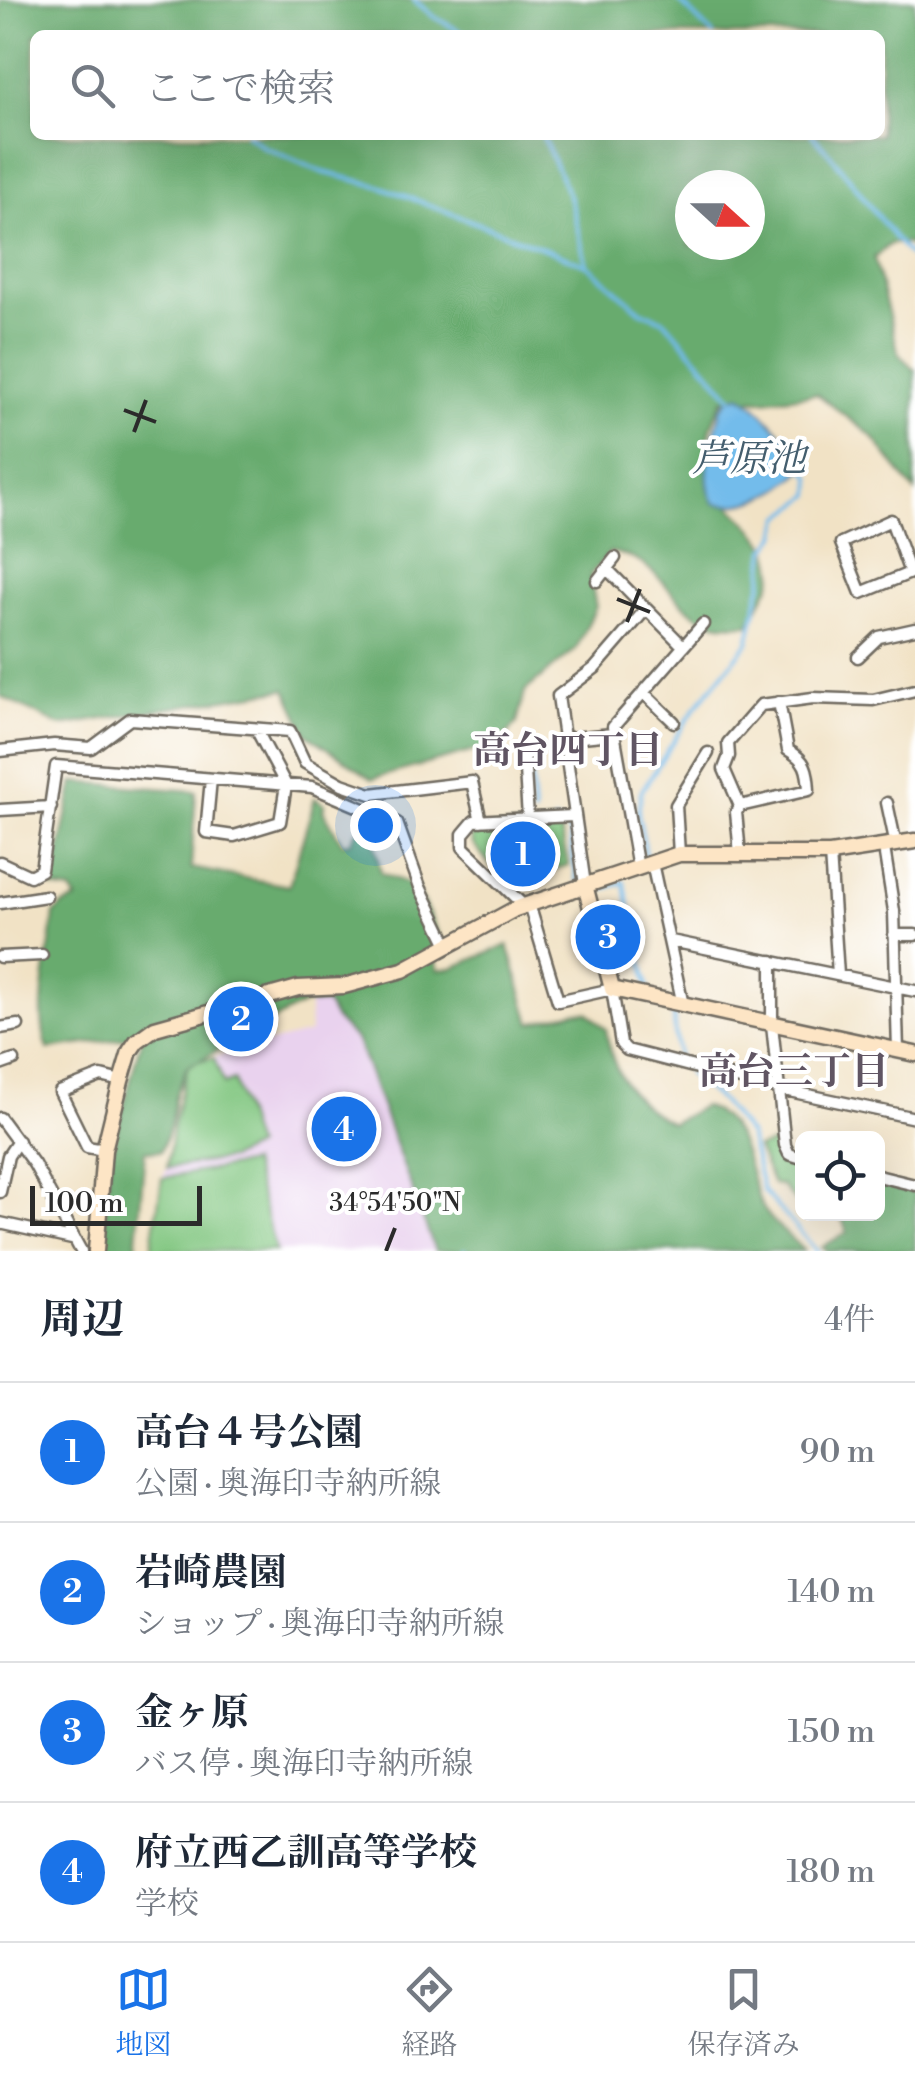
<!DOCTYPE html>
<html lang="ja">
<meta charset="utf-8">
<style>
body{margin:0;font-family:"Libre Bodoni","Noto Serif JP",serif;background:#f2f2f3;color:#1f2937}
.controls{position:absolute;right:30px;bottom:30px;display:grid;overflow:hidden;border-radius:15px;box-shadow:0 10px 40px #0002}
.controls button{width:90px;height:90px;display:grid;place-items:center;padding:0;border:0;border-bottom:2px solid #e0e1e3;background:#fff;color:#1f2937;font:50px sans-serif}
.compass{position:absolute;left:675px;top:170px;width:90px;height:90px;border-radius:50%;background:#fff;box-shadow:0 10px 40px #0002;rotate:111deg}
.scale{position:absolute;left:30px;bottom:25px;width:172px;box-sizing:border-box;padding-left:10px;border:5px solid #2b2b2b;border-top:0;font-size:28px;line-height:35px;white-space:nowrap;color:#2b2b2b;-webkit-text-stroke:8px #fff;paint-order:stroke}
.you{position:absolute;left:375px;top:825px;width:35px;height:35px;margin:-25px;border:8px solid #fff;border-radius:50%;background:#1a73e8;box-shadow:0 0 0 15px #1a73e833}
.badge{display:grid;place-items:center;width:65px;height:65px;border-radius:50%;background:#1a73e8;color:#fff;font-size:32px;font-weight:700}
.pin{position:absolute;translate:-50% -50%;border:5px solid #fff;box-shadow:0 2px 10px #0006}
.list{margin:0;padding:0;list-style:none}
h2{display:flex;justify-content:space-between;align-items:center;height:130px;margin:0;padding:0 40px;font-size:42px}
h2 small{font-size:32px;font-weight:400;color:#747a83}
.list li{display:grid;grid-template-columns:65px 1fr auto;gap:30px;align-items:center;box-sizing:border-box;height:140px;padding:0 40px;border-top:2px solid #e0e1e3}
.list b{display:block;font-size:38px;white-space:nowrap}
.list p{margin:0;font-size:32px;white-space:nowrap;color:#747a83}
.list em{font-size:32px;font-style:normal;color:#747a83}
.icon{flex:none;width:55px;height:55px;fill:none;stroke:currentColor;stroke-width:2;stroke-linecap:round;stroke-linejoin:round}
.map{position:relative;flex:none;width:915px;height:1251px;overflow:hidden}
.search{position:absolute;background:#fff;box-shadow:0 10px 40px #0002;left:30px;right:30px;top:30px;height:110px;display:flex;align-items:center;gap:25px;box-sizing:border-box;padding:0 35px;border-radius:15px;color:#747a83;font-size:38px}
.sheet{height:690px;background:#fff}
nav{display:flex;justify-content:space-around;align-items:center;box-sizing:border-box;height:140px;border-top:2px solid #e0e1e3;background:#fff;font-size:28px;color:#747a83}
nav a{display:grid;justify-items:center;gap:5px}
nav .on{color:#1a73e8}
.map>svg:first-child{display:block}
.built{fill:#e9d2ee}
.green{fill:#81c680;stroke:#567856;stroke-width:2.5}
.forest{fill:#68ab6e;stroke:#4a6b4c;stroke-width:2.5;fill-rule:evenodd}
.water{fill:#73bceb;stroke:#4f748b;stroke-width:2.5}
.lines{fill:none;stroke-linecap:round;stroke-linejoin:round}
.stream{stroke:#73bceb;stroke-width:4}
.street-casing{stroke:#706b61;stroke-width:15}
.secondary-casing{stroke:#706b61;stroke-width:19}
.street{stroke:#fff;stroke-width:10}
.secondary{stroke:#fde5c5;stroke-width:14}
.ticks{fill:none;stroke:#2b2b2b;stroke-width:4}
.labels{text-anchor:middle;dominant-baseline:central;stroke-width:8;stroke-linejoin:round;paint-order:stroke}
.water-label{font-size:38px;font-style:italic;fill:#445e6e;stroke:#fff}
.neighbourhood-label{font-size:38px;font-weight:bold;fill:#605563;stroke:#fff}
.ticks-label{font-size:25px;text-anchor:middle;fill:#2b2b2b;stroke:#fff;stroke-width:8;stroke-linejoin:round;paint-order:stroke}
</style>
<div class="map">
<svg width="915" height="1251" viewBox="0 0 915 1251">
<rect width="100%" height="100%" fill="#fff"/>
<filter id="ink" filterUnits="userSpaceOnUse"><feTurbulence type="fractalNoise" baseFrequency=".01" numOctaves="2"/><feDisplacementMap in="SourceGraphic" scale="20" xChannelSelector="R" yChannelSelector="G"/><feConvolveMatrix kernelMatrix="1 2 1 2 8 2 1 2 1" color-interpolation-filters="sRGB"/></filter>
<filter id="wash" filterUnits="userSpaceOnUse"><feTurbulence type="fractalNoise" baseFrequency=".0048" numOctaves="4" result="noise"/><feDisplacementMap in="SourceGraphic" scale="40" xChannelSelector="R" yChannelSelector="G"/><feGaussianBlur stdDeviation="2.25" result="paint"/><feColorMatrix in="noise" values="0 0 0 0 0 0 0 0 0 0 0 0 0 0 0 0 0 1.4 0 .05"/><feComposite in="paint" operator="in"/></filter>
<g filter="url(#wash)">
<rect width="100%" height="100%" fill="#f1e2c5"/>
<!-- built -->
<path class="built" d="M326 1003 334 1018 357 1041 435 1251H151L162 1178 167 1167 173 1125 187 1069 193 1062 310 1033 309 1004Z"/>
<!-- green -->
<path class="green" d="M552 823 561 833 568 865 508 885 472 843 471 834 481 830Z
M214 1058 224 1084 234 1080 255 1147 229 1159 167 1168 173 1125 187 1069 193 1062Z
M777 1142 784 1158 802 1166V1209L781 1185 773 1184 757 1148Z
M251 1163 276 1251H151L162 1178Z"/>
<!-- forest -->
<path class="forest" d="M0 0H915V249L907 243 890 244 874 258 899 354 915 370V492L872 436 817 394 763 400 724 399C710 421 701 454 712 481 724 511 779 535 773 576 771 590 755 610 749 624 739 624 726 626 716 623 671 613 665 559 610 552L590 575 596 607 576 649 525 691 517 723 509 733 488 747 372 779 307 734 286 689 61 726 0 696ZM35 35H880V135H35ZM690 185H750V245H690Z
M74 782 196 791 191 868 289 886 315 798 325 804 323 810 342 843 351 842 356 832 371 827 381 873 415 886 440 937 433 947 438 970 452 968 508 945 531 1023 575 1012H588L606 1029C612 1073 632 1105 672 1123L703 1106C748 1124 744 1166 761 1204 769 1221 791 1237 804 1251H435L357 1041 334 1018 326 1003 304 1004 187 1067 176 1094 170 1126 161 1151H145L136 1251H101L111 1153 142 1036 48 1049C33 1009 50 956 54 914L62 906 77 900 71 891 52 888Z
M878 1184 915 1193V1251H828L822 1247 847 1232 840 1214H878Z"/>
<!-- water -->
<path class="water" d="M739 395C759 403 793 448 807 466 784 490 748 511 714 503 699 475 714 438 721 409L727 401Z"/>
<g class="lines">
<!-- stream -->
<path class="stream" d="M414 0 434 17 467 35
M678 0 713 35
M247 135 264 147 322 172 379 186 587 265 641 311 665 321 732 398
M542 135 569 196 586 262
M812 135C849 172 875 217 910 256H915
M529 749 534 814
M555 821 569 830 577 881
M646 855 638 813 641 792 695 708 748 643 762 582 766 550 777 536 781 517 811 495 812 478 805 470
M600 890 624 882 648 987
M673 1015 678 1057
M688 1074 721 1101 749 1135 763 1191 817 1251
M464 1250V1251"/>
</g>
</g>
<g filter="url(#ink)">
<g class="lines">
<!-- street casing -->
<g class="street-casing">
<path id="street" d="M607 569 683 646
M910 573 891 520 841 543 861 593 910 573 915 570
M597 581 615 558
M858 657 879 637 915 629
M643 692 674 722
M562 739 612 734
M0 751 54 745 91 748 130 719 290 731 305 763 342 784 371 794 472 782 481 821
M524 754 528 818
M211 779 206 832 234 836 280 822 286 785 256 729
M887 803 896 845
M740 806 809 790C808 770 806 760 788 750L779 702
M0 810 51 807
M884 848 894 911 898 1051
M679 854 676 805 708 753
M740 854 736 812 740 806 724 769 729 756 728 743 761 705 813 698 873 700 915 690
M830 854 838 975
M0 862 30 876 41 870 56 766 312 787 397 823 420 887 449 947
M652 863 683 1005
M638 868 613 727 703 624
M585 885 558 696 595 668 646 609
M0 903 46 896
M529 904 558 1001 612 989 621 1044 627 1050 780 1089 915 1118
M524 906 463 847V834L474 821 573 816
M894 935H915
M671 941 915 991
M0 957 42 955
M772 961V1025L785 1145 789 1154 802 1158
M0 1028 18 1025
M0 1065 14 1060
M0 1118 34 1164 81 1251
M104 1150 87 1147 60 1092 101 1076 121 1081
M878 1176 915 1185
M0 1192 8 1156 18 1141
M0 1223 72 1239"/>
</g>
<!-- secondary casing -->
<g class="secondary-casing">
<path id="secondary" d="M585 885 612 989 915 1054
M96 1251 104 1150 121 1081 130 1051 137 1041 155 1028 298 988 344 986 403 970 515 909 679 854H830L915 841"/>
</g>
<!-- street -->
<use href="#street" class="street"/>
<!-- secondary -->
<use href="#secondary" class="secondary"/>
</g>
</g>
<!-- ticks -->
<path class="ticks" d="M124 410 156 422M134 432 146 400M617 599 650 612M627 622 640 589M386 1251 395 1228"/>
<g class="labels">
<!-- water labels -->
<g class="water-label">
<text x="749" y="459">芦原池</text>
</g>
<!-- neighbourhood labels -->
<g class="neighbourhood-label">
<text x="568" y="751">高台四丁目</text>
<text x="794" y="1072">高台三丁目</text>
</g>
</g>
<g class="ticks-label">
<text x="395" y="1211">34°54'50"N</text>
</g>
</svg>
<div class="controls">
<button><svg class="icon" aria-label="locate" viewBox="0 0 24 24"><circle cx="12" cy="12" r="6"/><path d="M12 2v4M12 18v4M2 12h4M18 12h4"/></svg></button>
</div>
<svg class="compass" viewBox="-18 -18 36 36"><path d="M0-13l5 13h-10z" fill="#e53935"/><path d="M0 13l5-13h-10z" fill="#747a83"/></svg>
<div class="scale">100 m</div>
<div class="you"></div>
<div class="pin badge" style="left:523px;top:854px">1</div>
<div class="pin badge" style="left:241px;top:1019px">2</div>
<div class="pin badge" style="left:608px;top:937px">3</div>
<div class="pin badge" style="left:344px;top:1129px">4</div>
<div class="search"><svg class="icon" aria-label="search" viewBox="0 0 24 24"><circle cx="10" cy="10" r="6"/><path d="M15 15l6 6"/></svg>ここで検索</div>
</div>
<section class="sheet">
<h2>周辺<small>4件</small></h2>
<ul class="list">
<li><span class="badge">1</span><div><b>高台４号公園</b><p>公園 · 奥海印寺納所線</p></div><em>90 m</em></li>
<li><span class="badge">2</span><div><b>岩崎農園</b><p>ショップ · 奥海印寺納所線</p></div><em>140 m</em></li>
<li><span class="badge">3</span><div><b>金ヶ原</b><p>バス停 · 奥海印寺納所線</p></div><em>150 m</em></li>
<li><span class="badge">4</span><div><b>府立西乙訓高等学校</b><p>学校</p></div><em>180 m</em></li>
</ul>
</section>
<nav>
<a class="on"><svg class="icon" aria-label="map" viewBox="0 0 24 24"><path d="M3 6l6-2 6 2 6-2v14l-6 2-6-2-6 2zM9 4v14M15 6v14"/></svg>地図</a>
<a><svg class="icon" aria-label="directions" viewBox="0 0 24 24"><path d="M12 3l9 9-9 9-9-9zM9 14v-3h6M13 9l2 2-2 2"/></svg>経路</a>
<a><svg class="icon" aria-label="saved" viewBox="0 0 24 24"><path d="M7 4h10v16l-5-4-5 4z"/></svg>保存済み</a>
</nav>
